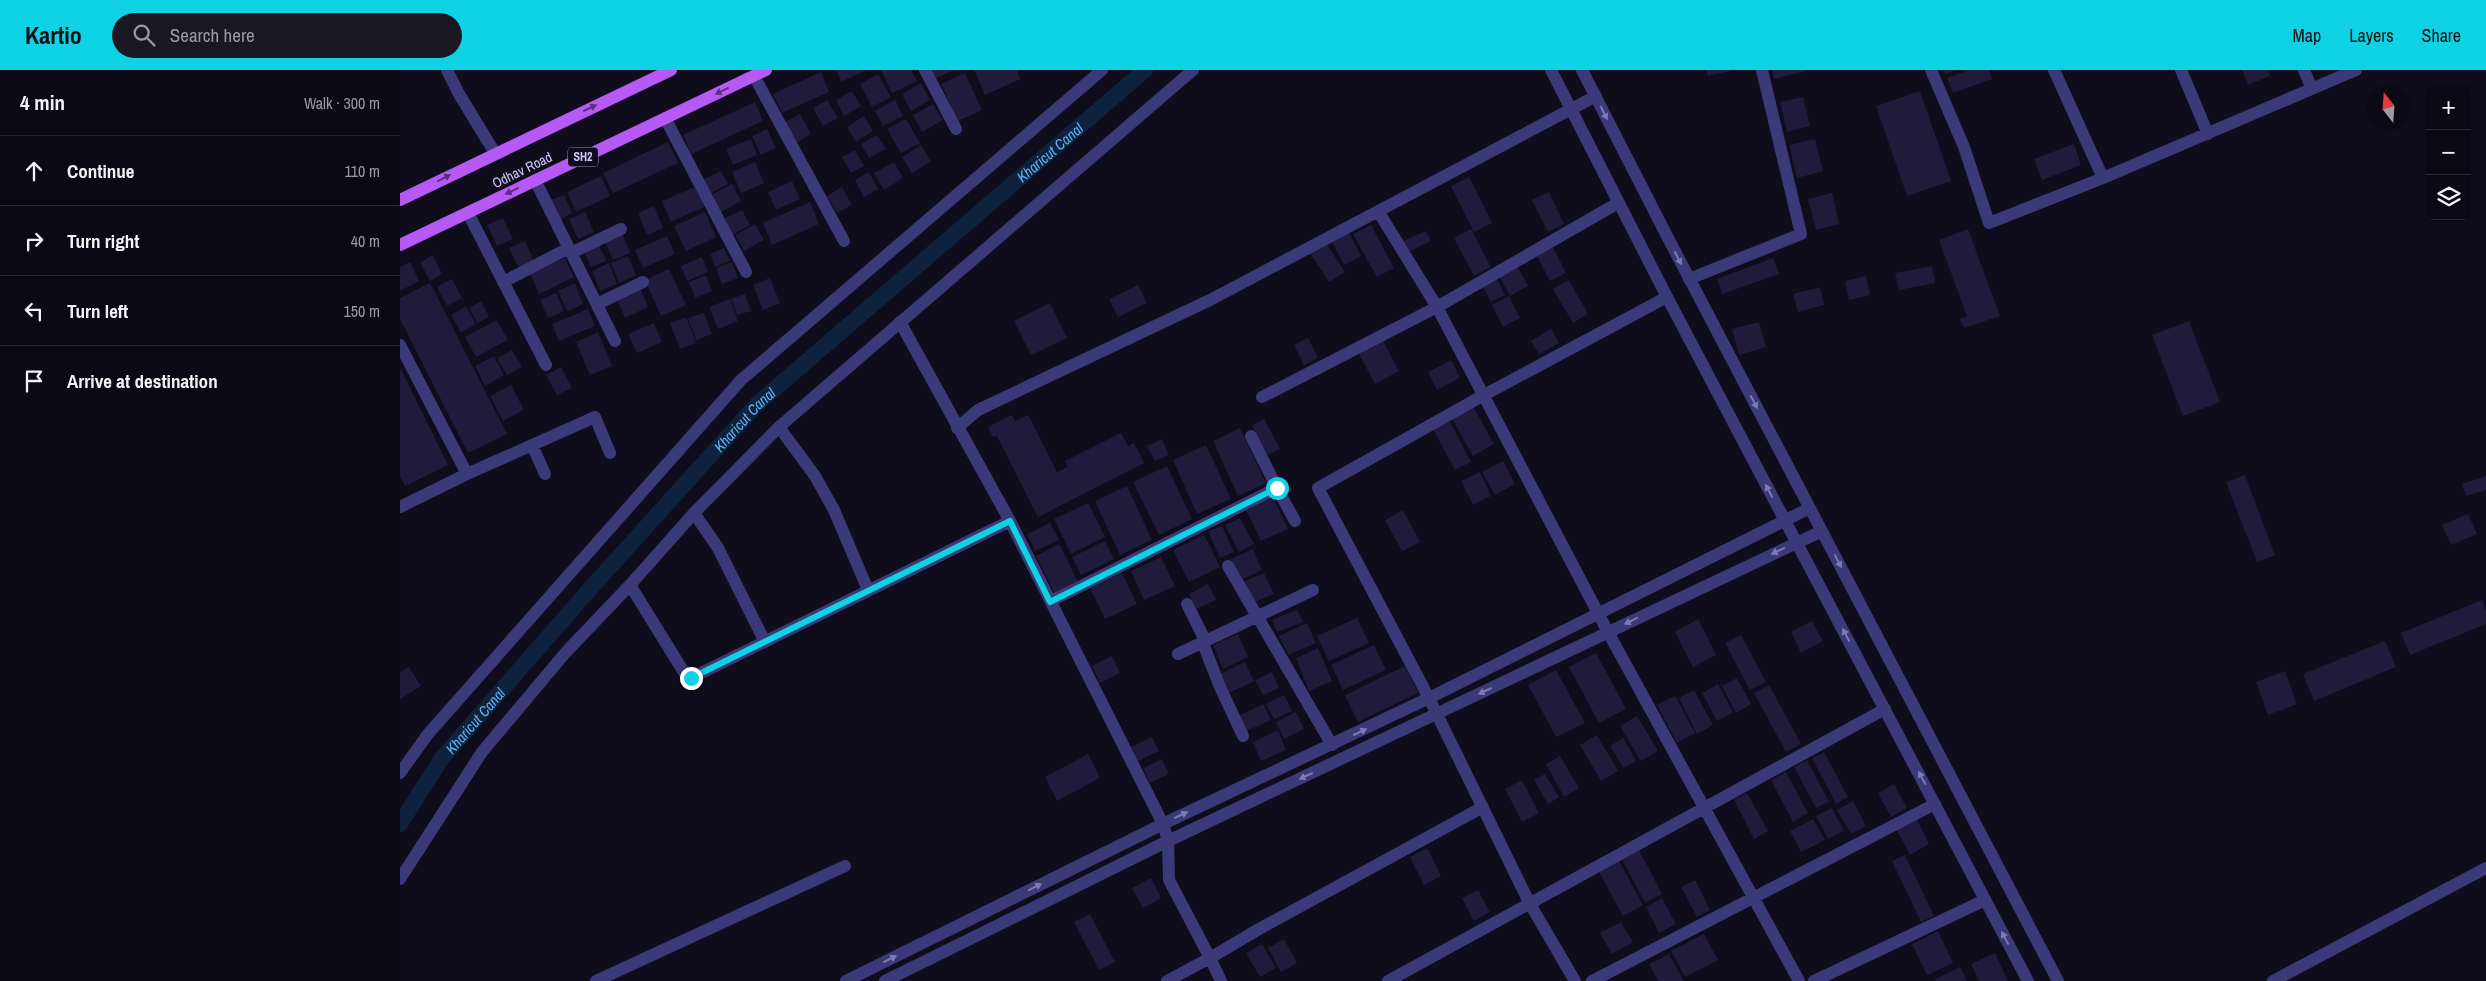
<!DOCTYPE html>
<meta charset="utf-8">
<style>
body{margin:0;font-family:"Archivo Narrow",sans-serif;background:#191722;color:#f1f3f6}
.controls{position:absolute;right:15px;top:15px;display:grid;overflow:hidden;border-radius:8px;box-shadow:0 5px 20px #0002}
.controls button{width:45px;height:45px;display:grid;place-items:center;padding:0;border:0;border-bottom:1px solid #2b2a34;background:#0b0915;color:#f1f3f6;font:25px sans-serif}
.compass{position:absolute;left:1966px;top:15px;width:45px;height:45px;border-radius:50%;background:#0b0915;box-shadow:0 5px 20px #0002;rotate:343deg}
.stop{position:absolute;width:15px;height:15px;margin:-11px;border:4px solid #0fd3e4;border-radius:50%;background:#fff}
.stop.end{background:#0fd3e4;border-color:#fff;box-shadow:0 1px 5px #0008}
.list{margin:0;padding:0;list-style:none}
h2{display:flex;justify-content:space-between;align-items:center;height:65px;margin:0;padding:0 20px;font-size:21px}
h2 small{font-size:16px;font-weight:400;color:#9a9aa0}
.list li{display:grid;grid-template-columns:32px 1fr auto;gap:15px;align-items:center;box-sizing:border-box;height:70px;padding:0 20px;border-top:1px solid #2b2a34}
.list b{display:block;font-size:19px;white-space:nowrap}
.list em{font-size:16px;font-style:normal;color:#9a9aa0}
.icon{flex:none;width:28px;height:28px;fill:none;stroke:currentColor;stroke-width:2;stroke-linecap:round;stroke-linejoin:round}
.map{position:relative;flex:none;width:2086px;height:911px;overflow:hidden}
header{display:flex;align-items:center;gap:30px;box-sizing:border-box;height:70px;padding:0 25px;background:#0fd3e4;color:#111}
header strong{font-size:24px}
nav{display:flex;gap:28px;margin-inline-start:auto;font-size:18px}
.search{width:350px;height:45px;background:#191722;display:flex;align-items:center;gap:12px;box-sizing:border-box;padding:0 18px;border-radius:28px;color:#9a9aa0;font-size:19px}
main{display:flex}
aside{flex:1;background:#0b0915}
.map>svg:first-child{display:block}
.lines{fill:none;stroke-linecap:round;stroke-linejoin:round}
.canal{stroke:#0e223e;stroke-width:16}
.building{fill:#201a3b}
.minor{stroke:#3b3a78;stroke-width:12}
.tertiary{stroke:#3b3a78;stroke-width:12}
.primary{stroke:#b759f4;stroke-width:12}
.oneway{fill:#5b2f7d}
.oneway2{fill:#7e7bb3}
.route{stroke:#0fd3e4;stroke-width:6}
.labels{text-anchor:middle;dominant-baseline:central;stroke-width:4;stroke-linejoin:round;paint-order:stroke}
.shield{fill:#0f0c1c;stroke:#9592b9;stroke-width:1}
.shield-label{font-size:12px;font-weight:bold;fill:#cfcbfc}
.street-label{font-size:14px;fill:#cfcbfc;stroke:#0f0c1c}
.water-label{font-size:15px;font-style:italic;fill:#60b3f5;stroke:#0f0c1c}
</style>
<header>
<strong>Kartio</strong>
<div class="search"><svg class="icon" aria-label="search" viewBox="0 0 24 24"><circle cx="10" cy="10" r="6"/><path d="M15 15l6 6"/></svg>Search here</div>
<nav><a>Map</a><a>Layers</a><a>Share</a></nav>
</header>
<main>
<aside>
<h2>4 min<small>Walk · 300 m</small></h2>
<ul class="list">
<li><svg class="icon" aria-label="ahead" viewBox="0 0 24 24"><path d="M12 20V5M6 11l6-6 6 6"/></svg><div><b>Continue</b></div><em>110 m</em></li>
<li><svg class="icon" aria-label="right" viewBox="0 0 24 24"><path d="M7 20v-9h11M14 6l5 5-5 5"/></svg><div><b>Turn right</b></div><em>40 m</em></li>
<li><svg class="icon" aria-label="left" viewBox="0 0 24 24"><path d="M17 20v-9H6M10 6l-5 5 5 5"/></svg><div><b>Turn left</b></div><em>150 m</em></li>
<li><svg class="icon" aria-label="arrive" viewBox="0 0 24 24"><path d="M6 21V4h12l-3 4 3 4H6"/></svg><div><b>Arrive at destination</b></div></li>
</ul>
</aside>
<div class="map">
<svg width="2086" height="911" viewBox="0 0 2086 911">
<rect width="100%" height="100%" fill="#0f0c1c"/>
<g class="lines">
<!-- canal -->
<path class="canal" id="s1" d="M0 754 42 688 190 519 357 334 745 0"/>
</g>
<!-- building -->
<path class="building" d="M436 0H466L441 12Z
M481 0H511L517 11 492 23Z
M525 0H554L530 11Z
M574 0H617L620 9 585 25Z
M1306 0H1330V1L1308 6Z
M1372 0H1406V1L1374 9Z
M1543 0H1556L1545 4Z
M1570 0H1589L1592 9 1553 23 1547 8Z
M1842 0H1868L1870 6 1848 15Z
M421 2 429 22 382 43 373 24Z
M565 3 582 40 558 51 541 14Z
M478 4 491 27 472 37 460 14Z
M521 13 530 30 511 41 502 24Z
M452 21 461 36 444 46 436 30Z
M1520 21 1551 111 1507 126 1476 36Z
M1403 27 1410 56 1387 62 1380 32Z
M427 30 438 48 423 56 413 38Z
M495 30 503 46 483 56 475 41Z
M355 32 363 51 291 84 283 65Z
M533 34 543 50 522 62 513 45Z
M400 44 411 64 395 74 383 53Z
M464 46 473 61 456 72 447 57Z
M506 49 520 73 501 83 487 59Z
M367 59 376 78 361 85 352 66Z
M477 65 486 79 469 88 461 74Z
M351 69 357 85 333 95 326 79Z
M1415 69 1423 101 1397 108 1389 75Z
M268 72 278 93 213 123 203 103Z
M1674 74 1681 95 1642 110 1634 89Z
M521 75 531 91 512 103 502 87Z
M455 80 464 96 451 103 442 87Z
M355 92 364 113 341 123 332 102Z
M494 92 503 108 484 120 474 103Z
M321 101 328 114 310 124 303 110Z
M469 102 478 119 464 127 455 110Z
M201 106 210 126 176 142 167 122Z
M1069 107 1092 153 1074 162 1051 116Z
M392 111 400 129 376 140 368 122Z
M332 114 341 131 321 142 311 125Z
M295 117 304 137 271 152 262 131Z
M442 117 452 135 437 143 427 126Z
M1149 122 1164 154 1148 162 1132 130Z
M1432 123 1439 154 1416 160 1408 129Z
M164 125 172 143 160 149 151 130Z
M410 132 419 154 372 175 363 153Z
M254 136 263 158 247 165 238 143Z
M342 140 350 155 332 165 324 149Z
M185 142 194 162 178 169 169 149Z
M305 142 316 167 286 181 274 156Z
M103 148 113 169 97 176 87 155Z
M355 154 364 170 344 181 335 165Z
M971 155 994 198 977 207 953 164Z
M947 159 961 186 944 195 930 168Z
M1071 159 1091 197 1074 206 1054 168Z
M1568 159 1600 246 1564 258 1560 249 1567 246 1539 170Z
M1026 161 1031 171 1006 183 1001 172Z
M222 163 230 183 213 190 205 171Z
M267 166 275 184 243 198 235 180Z
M125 171 134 191 119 198 109 178Z
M926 173 945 202 929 212 910 183Z
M199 175 206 191 191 197 184 182Z
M1153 177 1166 203 1150 211 1137 186Z
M324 178 330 191 315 197 310 184Z
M33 185 42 204 30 211 20 192Z
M228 186 236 205 219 213 211 193Z
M302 187 308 202 287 211 281 196Z
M165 188 174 207 139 224 130 204Z
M1373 188 1379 204 1322 224 1317 209Z
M10 192 19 211 0 221V197Z
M332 192 338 208 322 214 316 198Z
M209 193 217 214 200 221 192 201Z
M1117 196 1128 216 1110 226 1099 206Z
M1532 196 1535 213 1499 220 1495 203Z
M269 199 286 235 261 246 245 210Z
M306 205 312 221 295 228 289 212Z
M1466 206 1470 225 1449 230 1445 211Z
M1096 207 1105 225 1091 232 1082 215Z
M370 208 380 233 363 240 353 215Z
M52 209 62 228 47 236 37 217Z
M1169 210 1188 244 1173 253 1153 219Z
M30 213 107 364 68 383 0 249V228Z
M175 213 183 234 167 241 158 221Z
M239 215 248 237 225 248 215 226Z
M738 215 747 233 718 247 709 229Z
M1420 217 1424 235 1398 242 1393 224Z
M156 223 164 241 148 248 140 230Z
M345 224 351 241 337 245 331 229Z
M1109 226 1120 248 1103 257 1092 235Z
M330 229 338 251 318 259 309 237Z
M81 231 89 247 77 253 69 238Z
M650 233 667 268 631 285 614 251Z
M66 236 76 254 61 263 51 245Z
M188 239 195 256 159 271 152 254Z
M304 243 312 264 296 270 288 248Z
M286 247 296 273 280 279 270 253Z
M97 250 108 270 76 287 65 267Z
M1789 251 1820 332 1783 346 1752 265Z
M1359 252 1366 277 1339 285 1332 259Z
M254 253 262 272 237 283 228 264Z
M1151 259 1159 273 1139 284 1131 271Z
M198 262 212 296 190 305 176 272Z
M908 268 918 288 904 295 894 275Z
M982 269 999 301 975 314 958 282Z
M112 280 122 297 107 305 97 288Z
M94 286 104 305 85 316 75 296Z
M1051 290 1060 308 1037 320 1028 302Z
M0 297 48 395 5 416 0 406Z
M161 297 172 318 157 325 146 305Z
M111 315 124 340 103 351 90 326Z
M1072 335 1094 374 1073 386 1051 347Z
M612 345 615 351 628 345 657 402 668 397 665 391 721 363 728 376 734 373 744 393 638 447 597 366 593 367 588 357Z
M864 349 880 379 867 385 852 355Z
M1049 350 1071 392 1055 400 1033 359Z
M840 358 866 413 838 426 813 371Z
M762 369 769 385 755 391 747 376Z
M806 375 831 429 797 444 773 390Z
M1103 391 1115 414 1095 425 1082 402Z
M767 396 792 449 759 465 733 412Z
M1080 402 1091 426 1073 435 1061 411Z
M1845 405 1875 485 1857 492 1826 412Z
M2086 406V420L2066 426 2062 414Z
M727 416 752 470 720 485 695 431Z
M873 427 888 459 861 471 846 440Z
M688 433 705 467 671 484 654 449Z
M1003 440 1020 472 1002 481 985 450Z
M2068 444 2077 464 2051 475 2042 455Z
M840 448 854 474 839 482 825 455Z
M650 453 659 470 635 481 627 464Z
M822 456 834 482 820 488 808 461Z
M804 465 820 497 789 512 773 480Z
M705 471 714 489 681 505 672 487Z
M659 474 678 512 655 524 636 486Z
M853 479 862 500 841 510 831 489Z
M761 487 775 516 744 530 731 501Z
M722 503 737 534 705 549 690 518Z
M864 503 874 524 853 533 843 512Z
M808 514 816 530 796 539 789 524Z
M2082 530 2086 541V554L2010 585 2001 563Z
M897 540 903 552 877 562 872 550Z
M957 548 969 573 929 591 917 566Z
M1298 549 1316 585 1293 597 1275 562Z
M1412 551 1423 571 1401 583 1391 562Z
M907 553 916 573 888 585 879 566Z
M838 564 848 587 823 599 813 575Z
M1341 565 1366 612 1350 620 1325 573Z
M1985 571 1996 597 1914 631 1903 604Z
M974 575 986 600 943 620 931 595Z
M918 578 932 611 909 621 896 588Z
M1196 583 1226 639 1199 653 1169 597Z
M712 586 720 603 700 613 692 596Z
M845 592 854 611 829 623 820 604Z
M1005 596 1018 623 958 652 945 625Z
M9 597 21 616 0 629V602Z
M1156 600 1185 653 1156 667 1128 615Z
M1885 601 1897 634 1868 645 1856 612Z
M872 602 879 618 863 625 855 610Z
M1337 608 1351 634 1336 643 1322 616Z
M1318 614 1333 642 1317 651 1302 623Z
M1369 615 1401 674 1386 682 1354 623Z
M1294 620 1313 655 1297 664 1279 628Z
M884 625 892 641 874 649 866 634Z
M1275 626 1295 663 1277 673 1257 635Z
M863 634 871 650 846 661 839 646Z
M896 642 904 659 884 669 876 652Z
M1237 646 1258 681 1241 691 1220 656Z
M878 660 886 680 861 691 853 672Z
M1197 665 1218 701 1201 711 1180 675Z
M752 667 759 681 738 691 731 677Z
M1223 668 1236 691 1223 698 1210 676Z
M1424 682 1448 727 1436 734 1412 688Z
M688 684 700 708 657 731 645 707Z
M1160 686 1179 718 1164 727 1146 694Z
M762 689 769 704 750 713 743 698Z
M1407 690 1429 732 1416 738 1394 697Z
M1386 702 1408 743 1393 752 1371 710Z
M1145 704 1159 727 1148 734 1134 710Z
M1122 710 1139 743 1122 752 1105 719Z
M1494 714 1507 738 1491 747 1478 723Z
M1347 723 1368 761 1354 769 1334 730Z
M1453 731 1466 756 1451 764 1437 740Z
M1432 738 1444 761 1428 769 1416 746Z
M1516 748 1529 774 1510 785 1496 759Z
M1413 749 1425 770 1401 782 1390 761Z
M1027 778 1041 806 1024 815 1010 787Z
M1238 778 1262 824 1245 833 1221 787Z
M1505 785 1534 846 1521 852 1492 791Z
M1217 787 1243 835 1223 846 1197 798Z
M751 808 761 828 743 838 732 818Z
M1295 810 1310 840 1297 847 1281 817Z
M1078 820 1090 842 1074 851 1062 828Z
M1262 828 1276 854 1259 863 1246 837Z
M690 844 715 892 699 900 674 852Z
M1221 852 1233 872 1212 884 1200 863Z
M1538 861 1553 893 1527 905 1512 874Z
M1304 864 1318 890 1285 907 1271 881Z
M884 869 897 893 881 902 868 878Z
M862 874 876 898 860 907 846 883Z
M1595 883 1608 911H1579L1571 894Z
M1269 884 1284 911H1258L1249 894Z
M1560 897 1567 911H1536L1535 909Z"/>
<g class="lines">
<!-- minor -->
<path class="minor" d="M47 0 59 24 95 83
M525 0 556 59
M1531 0 1564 77 1589 153 1703 108 1956 0
M1654 0 1703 108
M1781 0 1808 64
M1904 0 1912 19
M354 6 444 171
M265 48 346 202
M135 110 215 271
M978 141 1037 237 1218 133
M68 143 146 295
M171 183 221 159
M1289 209 1401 164 1362 0
M103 212 169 178
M197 234 243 212
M500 252 610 451 763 754 768 771 769 810 810 888 767 911
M0 275 67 404 0 437
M862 327 1037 237 1208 562 1399 911
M379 357 415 406 434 440 468 520
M557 358 578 340 810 230 1196 26
M851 366 877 418
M132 375 145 404
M67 404 195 347 210 383
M294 443 318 478 365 572
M828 496 932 675
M230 515 285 604 291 608 610 451
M651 531 877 418 895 451
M787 534 802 564 804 576 820 617 843 666
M778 584 913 520
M196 911 445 796
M821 911 810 888 859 859 1083 737
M988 911 1485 639
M1175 911 1130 834 1029 628 918 418 1084 325 1267 227
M1192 911 1535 734
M1414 911 1585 830
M1873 911 2086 798"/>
<!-- tertiary -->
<path class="tertiary" d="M1151 0 1267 227 1628 911
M1182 0 1267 166 1658 911
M0 703 28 664 341 310 702 0
M0 809 82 682 166 582 230 515 294 443 379 357 793 0
M446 911 763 754 1029 628 1410 438
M485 911 768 771 1422 461"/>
<!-- primary -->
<path class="primary" d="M0 130 271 0
M0 175 366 0"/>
</g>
<!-- one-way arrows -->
<defs><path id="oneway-solid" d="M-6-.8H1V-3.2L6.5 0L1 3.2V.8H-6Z" transform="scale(1.25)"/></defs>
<g class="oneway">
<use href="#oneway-solid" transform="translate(322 21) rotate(154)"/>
<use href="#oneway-solid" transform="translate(190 38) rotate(-25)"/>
<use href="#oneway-solid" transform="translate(44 108) rotate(-27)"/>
<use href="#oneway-solid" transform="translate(112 121) rotate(154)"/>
</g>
<g class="oneway2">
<use href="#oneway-solid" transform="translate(1204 43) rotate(63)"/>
<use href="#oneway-solid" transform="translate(1278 188) rotate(62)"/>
<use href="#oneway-solid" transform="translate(1354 332) rotate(62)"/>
<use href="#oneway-solid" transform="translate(1369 421) rotate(-118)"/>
<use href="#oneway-solid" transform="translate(1378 481) rotate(155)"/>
<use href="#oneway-solid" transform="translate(1438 491) rotate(62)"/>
<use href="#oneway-solid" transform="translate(1231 551) rotate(154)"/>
<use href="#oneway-solid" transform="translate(1446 565) rotate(-118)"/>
<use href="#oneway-solid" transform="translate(1085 621) rotate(155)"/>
<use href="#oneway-solid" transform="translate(960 662) rotate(-26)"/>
<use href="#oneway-solid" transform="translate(906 706) rotate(155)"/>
<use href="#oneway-solid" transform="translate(1522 708) rotate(-118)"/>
<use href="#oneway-solid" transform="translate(781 745) rotate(-25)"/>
<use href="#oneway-solid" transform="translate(635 817) rotate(-26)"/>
<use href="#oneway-solid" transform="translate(1605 868) rotate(-118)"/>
<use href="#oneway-solid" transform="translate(490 889) rotate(-26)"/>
</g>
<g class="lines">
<!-- route -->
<path class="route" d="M291 608 610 451 650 532 877 418"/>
</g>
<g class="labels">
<!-- shield labels -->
<rect class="shield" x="168" y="77.5" width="30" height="19" rx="4"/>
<g class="shield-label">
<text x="183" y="87">SH2</text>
</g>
<!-- street labels -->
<g class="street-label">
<text transform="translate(122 100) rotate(-26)">Odhav Road</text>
</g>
<!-- water labels -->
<g class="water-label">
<text stroke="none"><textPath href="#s1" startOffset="938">Kharicut Canal</textPath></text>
<text stroke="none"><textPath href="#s1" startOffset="532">Kharicut Canal</textPath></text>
<text stroke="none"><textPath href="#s1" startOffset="128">Kharicut Canal</textPath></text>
</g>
</g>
</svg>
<div class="controls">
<button>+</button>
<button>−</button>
<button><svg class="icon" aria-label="layers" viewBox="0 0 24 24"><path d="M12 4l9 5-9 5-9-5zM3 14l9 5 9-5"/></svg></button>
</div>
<svg class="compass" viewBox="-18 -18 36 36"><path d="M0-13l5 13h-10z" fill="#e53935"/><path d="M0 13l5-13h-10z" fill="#9a9aa0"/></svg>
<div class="stop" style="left:877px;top:418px"></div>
<div class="stop end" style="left:291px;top:608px"></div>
</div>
</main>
